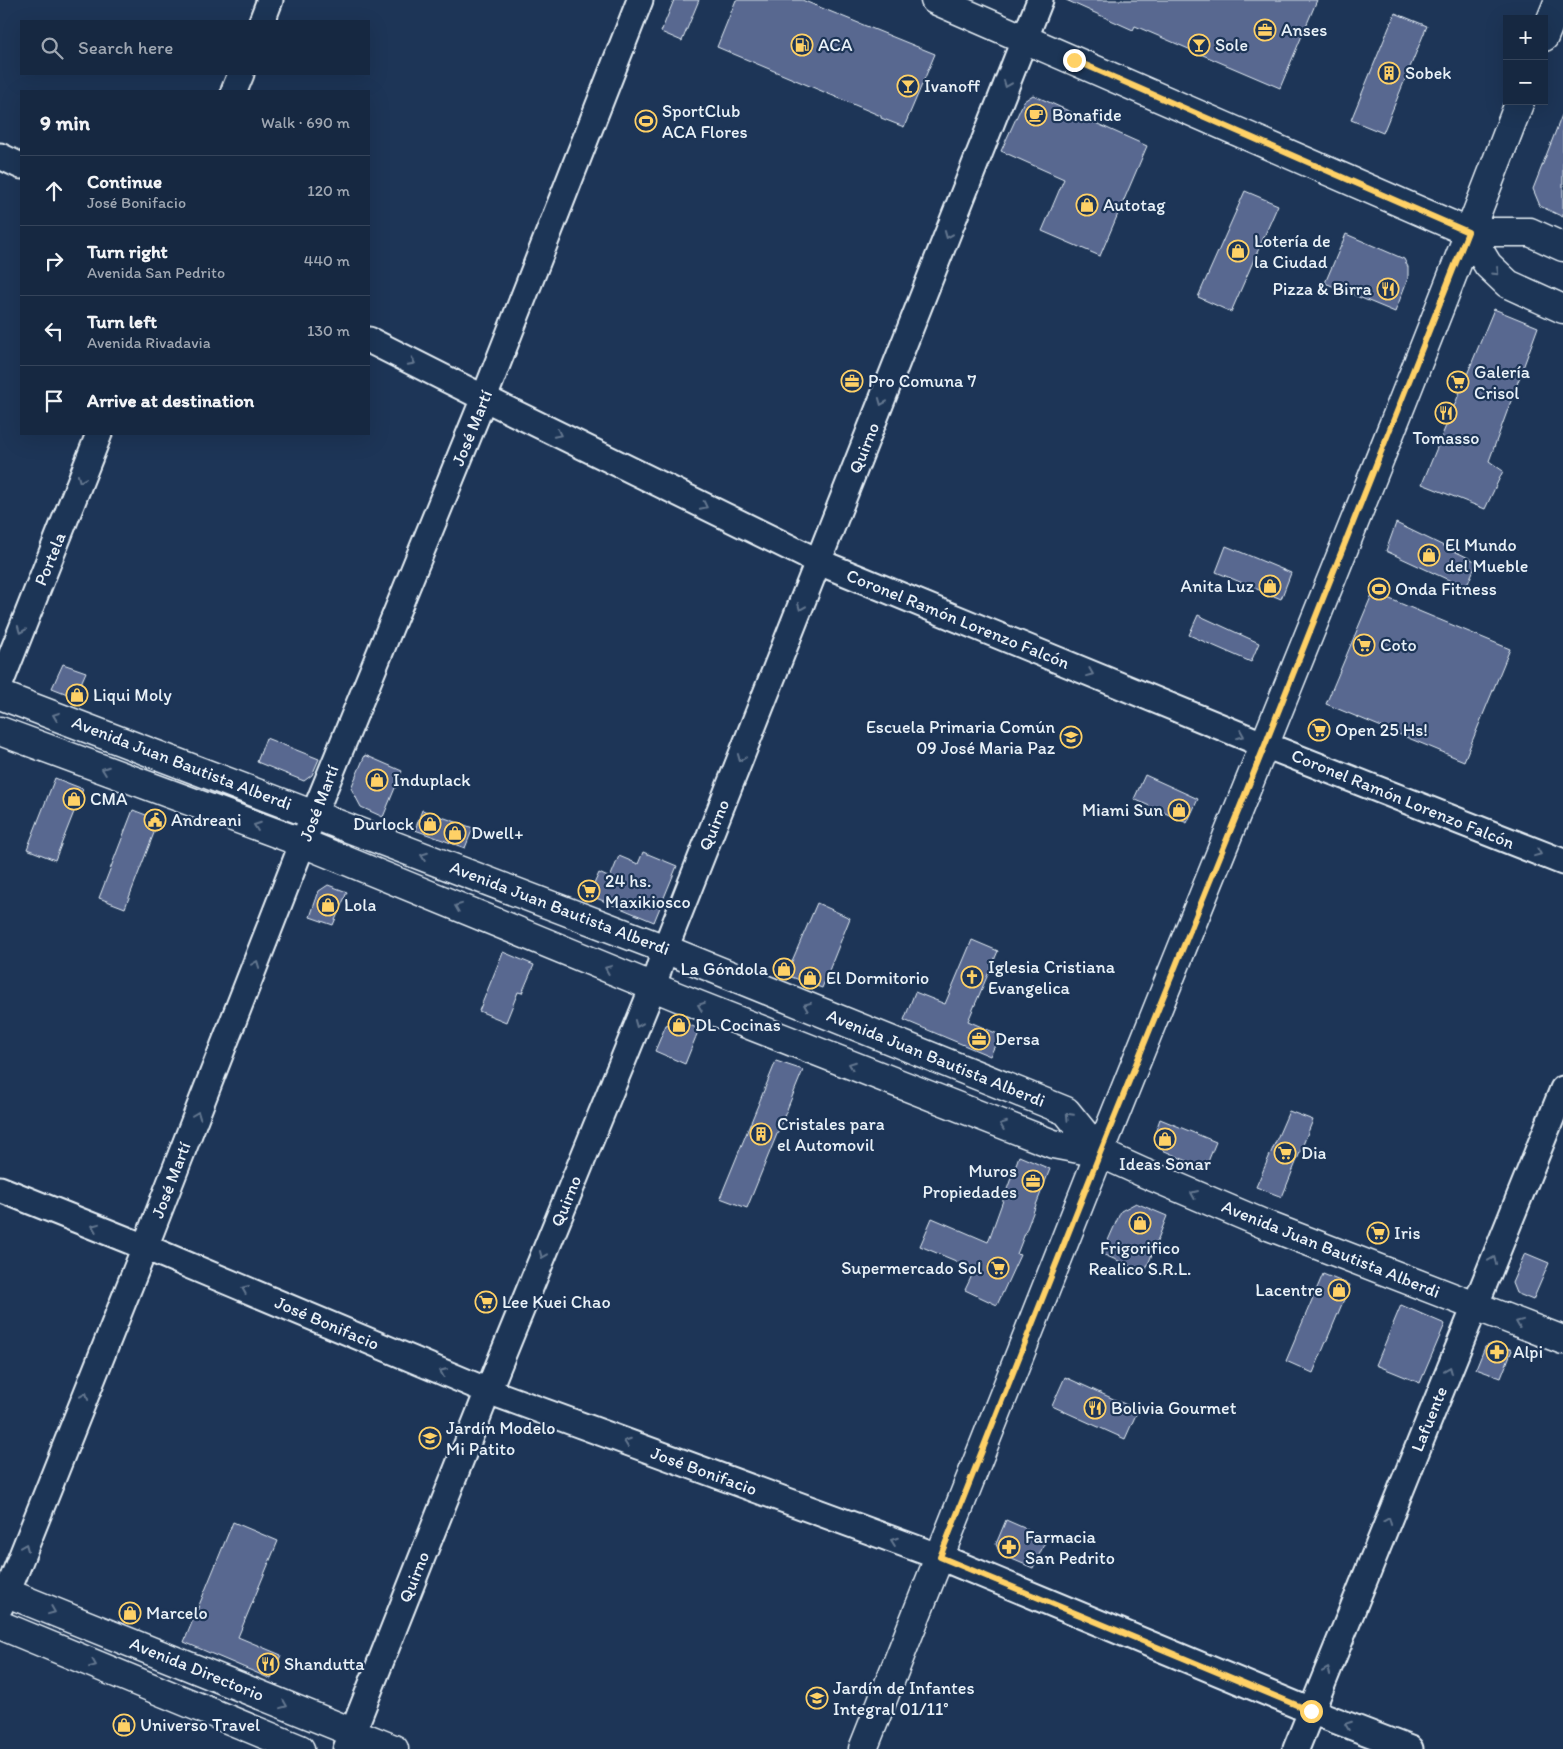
<!DOCTYPE html>
<meta charset="utf-8">
<style>
body{margin:0;font-family:Itim,sans-serif;background:#23344c;color:#f1f3f6}
.controls{position:absolute;right:15px;top:15px;display:grid;overflow:hidden;border-radius:0px;box-shadow:0 5px 20px #0002}
.controls button{width:45px;height:45px;display:grid;place-items:center;padding:0;border:0;border-bottom:1px solid #35445a;background:#162841;color:#f1f3f6;font:25px sans-serif}
.stop{position:absolute;width:15px;height:15px;margin:-11px;border:4px solid #ffd166;border-radius:50%;background:#fff}
.stop.end{background:#ffd166;border-color:#fff;box-shadow:0 1px 5px #0008}
.list{margin:0;padding:0;list-style:none}
h2{display:flex;justify-content:space-between;align-items:center;height:65px;margin:0;padding:0 20px;font-size:21px}
h2 small{font-size:16px;font-weight:400;color:#9ea6b1}
.list li{display:grid;grid-template-columns:32px 1fr auto;gap:15px;align-items:center;box-sizing:border-box;height:70px;padding:0 20px;border-top:1px solid #35445a}
.list b{display:block;font-size:19px;white-space:nowrap}
.list p{margin:0;font-size:16px;white-space:nowrap;color:#9ea6b1}
.list em{font-size:16px;font-style:normal;color:#9ea6b1}
.icon{flex:none;width:28px;height:28px;fill:none;stroke:currentColor;stroke-width:2;stroke-linecap:round;stroke-linejoin:round}
.map{position:relative;flex:none;width:1563px;height:1749px;overflow:hidden}
.search{position:absolute;background:#162841;box-shadow:0 5px 20px #0002;left:20px;top:20px;width:350px;height:55px;display:flex;align-items:center;gap:12px;box-sizing:border-box;padding:0 18px;border-radius:0px;color:#9ea6b1;font-size:19px}
.panel{position:absolute;background:#162841;box-shadow:0 5px 20px #0002;left:20px;top:90px;width:350px;height:345px;border-radius:0px}
.map>svg:first-child{display:block}
.building{fill:#586890;stroke:#e8f1f8}
.lines{fill:none;stroke-linecap:round;stroke-linejoin:round}
.minor-casing{stroke:#e8f1f8;stroke-width:29}
.major-casing{stroke:#e8f1f8;stroke-width:31}
.minor{stroke:#1d3557;stroke-width:25}
.major{stroke:#1d3557;stroke-width:28}
.oneway{stroke:#64778f}
.route{stroke:#ffd166;stroke-width:6}
.labels{text-anchor:middle;dominant-baseline:central;stroke-width:4.5;stroke-linejoin:round;paint-order:stroke}
.poi-label{font-size:18px;fill:#e8f1f8;stroke:#1d3557;text-anchor:start}
.street-label{font-size:18px;fill:#e8f1f8;stroke:#1d3557}
</style>
<div class="map">
<svg width="1563" height="1749" viewBox="0 0 1563 1749">
<rect width="100%" height="100%" fill="#1d3557"/>
<filter id="ink" filterUnits="userSpaceOnUse"><feTurbulence type="fractalNoise" baseFrequency=".02" numOctaves="2"/><feDisplacementMap in="SourceGraphic" scale="10" xChannelSelector="R" yChannelSelector="G"/><feConvolveMatrix kernelMatrix="1 2 1 2 8 2 1 2 1" color-interpolation-filters="sRGB"/></filter>
<g filter="url(#ink)">
<!-- building -->
<path class="building" d="M674 0H699L682 41 661 32Z
M736 0H802L935 54 904 127 881 118V116L717 47Z
M1066 0H1317L1280 88 1135 26 1133 30Z
M1395 13 1427 26 1383 133 1351 120Z
M1033 95 1147 146 1100 256 1042 231 1064 179 1001 151 1024 101Z
M1562 115H1563V217L1540 206 1533 189Z
M1245 191 1278 205 1231 312 1198 297Z
M1346 234 1404 259 1408 267V278L1395 312 1325 283Z
M1494 309 1538 327 1489 461 1503 471 1485 509 1422 484Z
M1396 523 1477 562 1466 588 1386 551Z
M1226 546 1291 573 1281 599 1216 572Z
M1373 592 1510 649 1464 761 1326 704Z
M1198 615 1259 643 1251 662 1189 635Z
M63 664 86 672 75 697 52 688Z
M266 738 319 759 312 775 304 781 257 762Z
M365 755 402 771 383 817 361 807 351 788Z
M1145 775 1198 799 1187 823 1134 799Z
M55 778 83 789 55 860 27 849Z
M133 810 159 820 125 908 99 898Z
M422 810 473 828 465 848 415 830Z
M643 852 677 866 654 922 589 895 599 873 610 878 619 856 638 864Z
M328 885 347 892 333 925 310 917 319 891Z
M817 903 850 918 822 988 786 975Z
M972 940 998 951 968 1021 1000 1035 990 1056 904 1020 915 992 945 1004Z
M503 952 534 965 522 993 518 992 506 1022 479 1011Z
M678 1020 699 1029 685 1064 655 1051 666 1025Z
M776 1061 803 1070 747 1208 720 1198Z
M1289 1111 1313 1120 1282 1197 1256 1187Z
M1160 1119 1216 1142 1205 1169 1158 1148 1155 1133Z
M1019 1156 1050 1169 1017 1254 1020 1255 997 1305 965 1290 975 1269 920 1246 932 1218 988 1242Z
M1136 1203 1167 1216 1145 1272 1102 1254 1121 1211Z
M1525 1253 1549 1263 1533 1300 1516 1293 1512 1283Z
M1323 1274 1350 1285 1313 1373 1286 1361Z
M1401 1305 1445 1324 1420 1383 1376 1365Z
M1495 1343 1512 1350 1501 1378 1476 1369 1485 1347Z
M1065 1377 1138 1410 1125 1439 1052 1406Z
M1006 1520 1047 1538 1033 1568 1000 1554 996 1544Z
M233 1522 278 1541 238 1637 281 1655 271 1679 184 1642Z"/>
<g class="lines">
<!-- minor casing -->
<g class="minor-casing">
<path id="minor" d="M262 21 270 0
M234 91 241 74
M0 156 21 166
M369 340 484 398 819 562 1265 745 1563 862
M0 684 99 434
M0 1189 145 1247 488 1391 940 1557 1311 1711 1410 1749
M0 1607 7 1593 145 1247 314 814 484 398 640 0
M346 1749 488 1391 653 987 665 949 1040 0
M1296 1749 1563 1089"/>
</g>
<!-- major casing -->
<g class="major-casing">
<path id="major" d="M935 0 1468 232H1530L1563 247
M1544 37 1559 0
M1468 232 1488 265 1508 284 1563 309
M0 695 665 949 1066 1111 1100 1153
M0 731 303 843 678 997 1053 1144 1100 1153 1144 1173 1271 1227 1563 1340
M0 1590 394 1749
M0 1625 300 1749
M863 1749C943 1550 1021 1351 1100 1152 1240 802 1385 454 1520 101"/>
</g>
<!-- minor -->
<use href="#minor" class="minor"/>
<!-- major -->
<use href="#major" class="major"/>
</g>
<!-- one-way arrows -->
<defs><path id="oneway-chevron" d="M-2-3.5L2.5 0L-2 3.5" fill="none" stroke-width="1.6" stroke-linecap="round" stroke-linejoin="round" transform="scale(1.25)"/></defs>
<g class="oneway">
<use href="#oneway-chevron" transform="translate(1007 84) rotate(112)"/>
<use href="#oneway-chevron" transform="translate(948 235) rotate(112)"/>
<use href="#oneway-chevron" transform="translate(1496 272) rotate(43)"/>
<use href="#oneway-chevron" transform="translate(412 362) rotate(27)"/>
<use href="#oneway-chevron" transform="translate(882 402) rotate(112)"/>
<use href="#oneway-chevron" transform="translate(558 434) rotate(26)"/>
<use href="#oneway-chevron" transform="translate(81 479) rotate(112)"/>
<use href="#oneway-chevron" transform="translate(704 506) rotate(26)"/>
<use href="#oneway-chevron" transform="translate(801 607) rotate(112)"/>
<use href="#oneway-chevron" transform="translate(21 630) rotate(112)"/>
<use href="#oneway-chevron" transform="translate(1090 673) rotate(22)"/>
<use href="#oneway-chevron" transform="translate(56 716) rotate(-159)"/>
<use href="#oneway-chevron" transform="translate(1241 735) rotate(22)"/>
<use href="#oneway-chevron" transform="translate(741 758) rotate(112)"/>
<use href="#oneway-chevron" transform="translate(105 770) rotate(-160)"/>
<use href="#oneway-chevron" transform="translate(257 826) rotate(-160)"/>
<use href="#oneway-chevron" transform="translate(1538 853) rotate(22)"/>
<use href="#oneway-chevron" transform="translate(424 856) rotate(-159)"/>
<use href="#oneway-chevron" transform="translate(458 907) rotate(-158)"/>
<use href="#oneway-chevron" transform="translate(256 964) rotate(-69)"/>
<use href="#oneway-chevron" transform="translate(608 969) rotate(-158)"/>
<use href="#oneway-chevron" transform="translate(701 1006) rotate(-159)"/>
<use href="#oneway-chevron" transform="translate(807 1006) rotate(-158)"/>
<use href="#oneway-chevron" transform="translate(638 1024) rotate(112)"/>
<use href="#oneway-chevron" transform="translate(852 1065) rotate(-159)"/>
<use href="#oneway-chevron" transform="translate(197 1115) rotate(-69)"/>
<use href="#oneway-chevron" transform="translate(1069 1116) rotate(-134)"/>
<use href="#oneway-chevron" transform="translate(1003 1125) rotate(-159)"/>
<use href="#oneway-chevron" transform="translate(1194 1194) rotate(-157)"/>
<use href="#oneway-chevron" transform="translate(95 1227) rotate(-158)"/>
<use href="#oneway-chevron" transform="translate(543 1255) rotate(112)"/>
<use href="#oneway-chevron" transform="translate(1493 1260) rotate(-68)"/>
<use href="#oneway-chevron" transform="translate(245 1289) rotate(-157)"/>
<use href="#oneway-chevron" transform="translate(1519 1323) rotate(-158)"/>
<use href="#oneway-chevron" transform="translate(1449 1370) rotate(-68)"/>
<use href="#oneway-chevron" transform="translate(443 1372) rotate(-157)"/>
<use href="#oneway-chevron" transform="translate(85 1396) rotate(-68)"/>
<use href="#oneway-chevron" transform="translate(627 1442) rotate(-160)"/>
<use href="#oneway-chevron" transform="translate(1388 1521) rotate(-68)"/>
<use href="#oneway-chevron" transform="translate(894 1541) rotate(-160)"/>
<use href="#oneway-chevron" transform="translate(25 1547) rotate(-68)"/>
<use href="#oneway-chevron" transform="translate(52 1611) rotate(22)"/>
<use href="#oneway-chevron" transform="translate(93 1664) rotate(22)"/>
<use href="#oneway-chevron" transform="translate(1327 1671) rotate(-68)"/>
<use href="#oneway-chevron" transform="translate(284 1705) rotate(22)"/>
<use href="#oneway-chevron" transform="translate(1348 1725) rotate(-159)"/>
</g>
</g>
<g class="lines" filter="url(#ink)">
<!-- route -->
<path class="route" d="M1074 60 1468 232 1265 745 1100 1153 940 1557 1311 1711"/>
</g>
<!-- icons -->
<defs>
<g id="office-ring" transform="scale(1.125)"><circle r="9.5" fill="#1d3557" stroke="#ffd166" stroke-width="1.5"/><path d="M-6-3h4V-5.5h4V-3h4V5H-6ZM-1-4.5V-3h2v-1.5ZM-6 0V1H6V0Z" fill="#ffd166"/></g>
<g id="fuel-ring" transform="scale(1.125)"><circle r="9.5" fill="#1d3557" stroke="#ffd166" stroke-width="1.5"/><path d="M-5.5-6h7V0h2V4h1.3V-2.5L3-4.5l.8-.8L6-3V5H2.5V1h-1V6h-7ZM-4.2-4.7v3.2H.2V-4.7Z" fill="#ffd166"/></g>
<g id="bar-ring" transform="scale(1.125)"><circle r="9.5" fill="#1d3557" stroke="#ffd166" stroke-width="1.5"/><path d="M-6-5H6L.8 .8V4.5H3.5V6h-7V4.5H-.8V.8Z" fill="#ffd166"/></g>
<g id="building-ring" transform="scale(1.125)"><circle r="9.5" fill="#1d3557" stroke="#ffd166" stroke-width="1.5"/><path d="M-4-6H4V6H1V3H-1V6H-4ZM-2.5-4.3h1.7v1.8h-1.7ZM.8-4.3h1.7v1.8H.8ZM-2.5-1h1.7V.8h-1.7ZM.8-1h1.7V.8H.8Z" fill="#ffd166"/></g>
<g id="cafe-ring" transform="scale(1.125)"><circle r="9.5" fill="#1d3557" stroke="#ffd166" stroke-width="1.5"/><path d="M-5.5-4.5H6V0H3Q3 3.5 0 3.5H-2.5Q-5.5 3.5-5.5 0ZM3-3.2v2h1.7v-2ZM-6 4.5H4V6H-6Z" fill="#ffd166"/></g>
<g id="stadium-ring" transform="scale(1.125)"><circle r="9.5" fill="#1d3557" stroke="#ffd166" stroke-width="1.5"/><path d="M0-5a6.5 5 0 1 0 0 10a6.5 5 0 1 0 0-10ZM-3.5-1.8h7v3.6h-7Z" fill="#ffd166"/></g>
<g id="shop-ring" transform="scale(1.125)"><circle r="9.5" fill="#1d3557" stroke="#ffd166" stroke-width="1.5"/><path d="M-5-2.5h2.3a2.7 3.5 0 0 1 5.4 0H5L5.5 6h-11ZM-1.5-2.5h3a1.5 2.3 0 0 0-3 0Z" fill="#ffd166"/></g>
<g id="restaurant-ring" transform="scale(1.125)"><circle r="9.5" fill="#1d3557" stroke="#ffd166" stroke-width="1.5"/><path d="M-5-6h1v4h1v-4h1v4h1v-4h1v5L-1.5 .5V6h-2V.5L-5-1ZM5-6V6H3V1.5H1.5Q1.5-4 5-6Z" fill="#ffd166"/></g>
<g id="supermarket-ring" transform="scale(1.125)"><circle r="9.5" fill="#1d3557" stroke="#ffd166" stroke-width="1.5"/><path d="M-6-5.5h2.5l.6 2H6L4.5 2H-2.5L-4.4-4H-6ZM-1.5 3.2a1.3 1.3 0 1 0 .1 0ZM3 3.2a1.3 1.3 0 1 0 .1 0Z" fill="#ffd166"/></g>
<g id="school-ring" transform="scale(1.125)"><circle r="9.5" fill="#1d3557" stroke="#ffd166" stroke-width="1.5"/><path d="M0-5L7-2L0 1L-7-2ZM-4 1L0 2.5L4 1V4Q0 6-4 4Z" fill="#ffd166"/></g>
<g id="civic-ring" transform="scale(1.125)"><circle r="9.5" fill="#1d3557" stroke="#ffd166" stroke-width="1.5"/><path d="M-.6-6.5H3V-4.5H.6V-3L4-1V1h2V6H-6V1h2V-1L-.6-3ZM-1.2 2.5V6h2.4V2.5Z" fill="#ffd166"/></g>
<g id="church-ring" transform="scale(1.125)"><circle r="9.5" fill="#1d3557" stroke="#ffd166" stroke-width="1.5"/><path d="M-1.2-6h2.4v3.5h3.3v2.4h-3.3V6h-2.4V-.1h-3.3v-2.4h3.3Z" fill="#ffd166"/></g>
<g id="pharmacy-ring" transform="scale(1.125)"><circle r="9.5" fill="#1d3557" stroke="#ffd166" stroke-width="1.5"/><path d="M-2-6h4v4h4v4h-4v4h-4v-4h-4v-4h4Z" fill="#ffd166"/></g>
</defs>
<g fill-rule="evenodd">
<use href="#office-ring" x="1265" y="30"/>
<use href="#fuel-ring" x="802" y="45"/>
<use href="#bar-ring" x="1199" y="45"/>
<use href="#building-ring" x="1389" y="73"/>
<use href="#bar-ring" x="908" y="86"/>
<use href="#cafe-ring" x="1036" y="115"/>
<use href="#stadium-ring" x="646" y="121"/>
<use href="#shop-ring" x="1087" y="205"/>
<use href="#shop-ring" x="1238" y="251"/>
<use href="#restaurant-ring" x="1388" y="289"/>
<use href="#office-ring" x="852" y="381"/>
<use href="#supermarket-ring" x="1458" y="382"/>
<use href="#restaurant-ring" x="1446" y="413"/>
<use href="#shop-ring" x="1429" y="555"/>
<use href="#shop-ring" x="1270" y="586"/>
<use href="#stadium-ring" x="1379" y="589"/>
<use href="#supermarket-ring" x="1364" y="645"/>
<use href="#shop-ring" x="77" y="695"/>
<use href="#supermarket-ring" x="1319" y="730"/>
<use href="#school-ring" x="1071" y="737"/>
<use href="#shop-ring" x="377" y="780"/>
<use href="#shop-ring" x="74" y="799"/>
<use href="#shop-ring" x="1179" y="810"/>
<use href="#civic-ring" x="155" y="820"/>
<use href="#shop-ring" x="430" y="824"/>
<use href="#shop-ring" x="455" y="833"/>
<use href="#supermarket-ring" x="589" y="891"/>
<use href="#shop-ring" x="328" y="905"/>
<use href="#shop-ring" x="784" y="969"/>
<use href="#church-ring" x="972" y="977"/>
<use href="#shop-ring" x="810" y="978"/>
<use href="#shop-ring" x="679" y="1025"/>
<use href="#office-ring" x="979" y="1039"/>
<use href="#building-ring" x="761" y="1134"/>
<use href="#shop-ring" x="1165" y="1139"/>
<use href="#supermarket-ring" x="1285" y="1153"/>
<use href="#office-ring" x="1033" y="1181"/>
<use href="#shop-ring" x="1140" y="1223"/>
<use href="#supermarket-ring" x="1378" y="1233"/>
<use href="#supermarket-ring" x="998" y="1268"/>
<use href="#shop-ring" x="1339" y="1290"/>
<use href="#supermarket-ring" x="486" y="1302"/>
<use href="#pharmacy-ring" x="1497" y="1352"/>
<use href="#restaurant-ring" x="1095" y="1408"/>
<use href="#school-ring" x="430" y="1438"/>
<use href="#pharmacy-ring" x="1009" y="1547"/>
<use href="#shop-ring" x="130" y="1613"/>
<use href="#restaurant-ring" x="268" y="1664"/>
<use href="#school-ring" x="817" y="1698"/>
<use href="#shop-ring" x="124" y="1725"/>
</g>
<g class="labels">
<!-- poi labels -->
<g class="poi-label">
<text x="1281" y="30">Anses</text>
<text x="818" y="45">ACA</text>
<text x="1215" y="45">Sole</text>
<text x="1405" y="73">Sobek</text>
<text x="924" y="86">Ivanoff</text>
<text x="662" y="111">SportClub<tspan x="662" dy="21">ACA Flores</tspan></text>
<text x="1052" y="115">Bonafide</text>
<text x="1103" y="205">Autotag</text>
<text x="1254" y="241">Lotería de<tspan x="1254" dy="21">la Ciudad</tspan></text>
<text x="1372" y="289" text-anchor="end">Pizza &amp; Birra</text>
<text x="1474" y="372">Galería<tspan x="1474" dy="21">Crisol</tspan></text>
<text x="868" y="381">Pro Comuna 7</text>
<text x="1446" y="438" text-anchor="middle">Tomasso</text>
<text x="1445" y="545">El Mundo<tspan x="1445" dy="21">del Mueble</tspan></text>
<text x="1254" y="586" text-anchor="end">Anita Luz</text>
<text x="1395" y="589">Onda Fitness</text>
<text x="1380" y="645">Coto</text>
<text x="93" y="695">Liqui Moly</text>
<text x="1055" y="727" text-anchor="end">Escuela Primaria Común<tspan x="1055" dy="21">09 José Maria Paz</tspan></text>
<text x="1335" y="730">Open 25 Hs!</text>
<text x="393" y="780">Induplack</text>
<text x="90" y="799">CMA</text>
<text x="1163" y="810" text-anchor="end">Miami Sun</text>
<text x="171" y="820">Andreani</text>
<text x="414" y="824" text-anchor="end">Durlock</text>
<text x="471" y="833">Dwell+</text>
<text x="605" y="881">24 hs.<tspan x="605" dy="21">Maxikiosco</tspan></text>
<text x="344" y="905">Lola</text>
<text x="988" y="967">Iglesia Cristiana<tspan x="988" dy="21">Evangelica</tspan></text>
<text x="768" y="969" text-anchor="end">La Góndola</text>
<text x="826" y="978">El Dormitorio</text>
<text x="695" y="1025">DL Cocinas</text>
<text x="995" y="1039">Dersa</text>
<text x="777" y="1124">Cristales para<tspan x="777" dy="21">el Automovil</tspan></text>
<text x="1301" y="1153">Dia</text>
<text x="1165" y="1164" text-anchor="middle">Ideas Sonar</text>
<text x="1017" y="1171" text-anchor="end">Muros<tspan x="1017" dy="21">Propiedades</tspan></text>
<text x="1394" y="1233">Iris</text>
<text x="1140" y="1248" text-anchor="middle">Frigorifico<tspan x="1140" dy="21">Realico S.R.L.</tspan></text>
<text x="982" y="1268" text-anchor="end">Supermercado Sol</text>
<text x="1323" y="1290" text-anchor="end">Lacentre</text>
<text x="502" y="1302">Lee Kuei Chao</text>
<text x="1513" y="1352">Alpi</text>
<text x="1111" y="1408">Bolivia Gourmet</text>
<text x="446" y="1428">Jardín Modelo<tspan x="446" dy="21">Mi Patito</tspan></text>
<text x="1025" y="1537">Farmacia<tspan x="1025" dy="21">San Pedrito</tspan></text>
<text x="146" y="1613">Marcelo</text>
<text x="284" y="1664">Shandutta</text>
<text x="833" y="1688">Jardín de Infantes<tspan x="833" dy="21">Integral 01/11°</tspan></text>
<text x="140" y="1725">Universo Travel</text>
</g>
<!-- street labels -->
<g class="street-label">
<text transform="translate(472 428) rotate(-68)">José Martí</text>
<text transform="translate(864 448) rotate(-68)">Quirno</text>
<text transform="translate(50 559) rotate(-68)">Portela</text>
<text transform="translate(958 619) rotate(22)">Coronel Ramón Lorenzo Falcón</text>
<text transform="translate(182 763) rotate(21)">Avenida Juan Bautista Alberdi</text>
<text transform="translate(1403 799) rotate(22)">Coronel Ramón Lorenzo Falcón</text>
<text transform="translate(319 803) rotate(-69)">José Martí</text>
<text transform="translate(714 825) rotate(-68)">Quirno</text>
<text transform="translate(560 908) rotate(21)">Avenida Juan Bautista Alberdi</text>
<text transform="translate(936 1058) rotate(22)">Avenida Juan Bautista Alberdi</text>
<text transform="translate(171 1180) rotate(-69)">José Martí</text>
<text transform="translate(566 1201) rotate(-68)">Quirno</text>
<text transform="translate(1331 1249) rotate(22)">Avenida Juan Bautista Alberdi</text>
<text transform="translate(327 1323) rotate(23)">José Bonifacio</text>
<text transform="translate(1429 1419) rotate(-68)">Lafuente</text>
<text transform="translate(704 1471) rotate(20)">José Bonifacio</text>
<text transform="translate(414 1577) rotate(-68)">Quirno</text>
<text transform="translate(197 1669) rotate(22)">Avenida Directorio</text>
</g>
</g>
</svg>
<div class="controls">
<button>+</button>
<button>−</button>
</div>
<div class="stop" style="left:1311px;top:1711px"></div>
<div class="stop end" style="left:1074px;top:60px"></div>
<div class="search"><svg class="icon" aria-label="search" viewBox="0 0 24 24"><circle cx="10" cy="10" r="6"/><path d="M15 15l6 6"/></svg>Search here</div>
<section class="panel">
<h2>9 min<small>Walk · 690 m</small></h2>
<ul class="list">
<li><svg class="icon" aria-label="ahead" viewBox="0 0 24 24"><path d="M12 20V5M6 11l6-6 6 6"/></svg><div><b>Continue</b><p>José Bonifacio</p></div><em>120 m</em></li>
<li><svg class="icon" aria-label="right" viewBox="0 0 24 24"><path d="M7 20v-9h11M14 6l5 5-5 5"/></svg><div><b>Turn right</b><p>Avenida San Pedrito</p></div><em>440 m</em></li>
<li><svg class="icon" aria-label="left" viewBox="0 0 24 24"><path d="M17 20v-9H6M10 6l-5 5 5 5"/></svg><div><b>Turn left</b><p>Avenida Rivadavia</p></div><em>130 m</em></li>
<li><svg class="icon" aria-label="arrive" viewBox="0 0 24 24"><path d="M6 21V4h12l-3 4 3 4H6"/></svg><div><b>Arrive at destination</b></div></li>
</ul>
</section>
</div>
